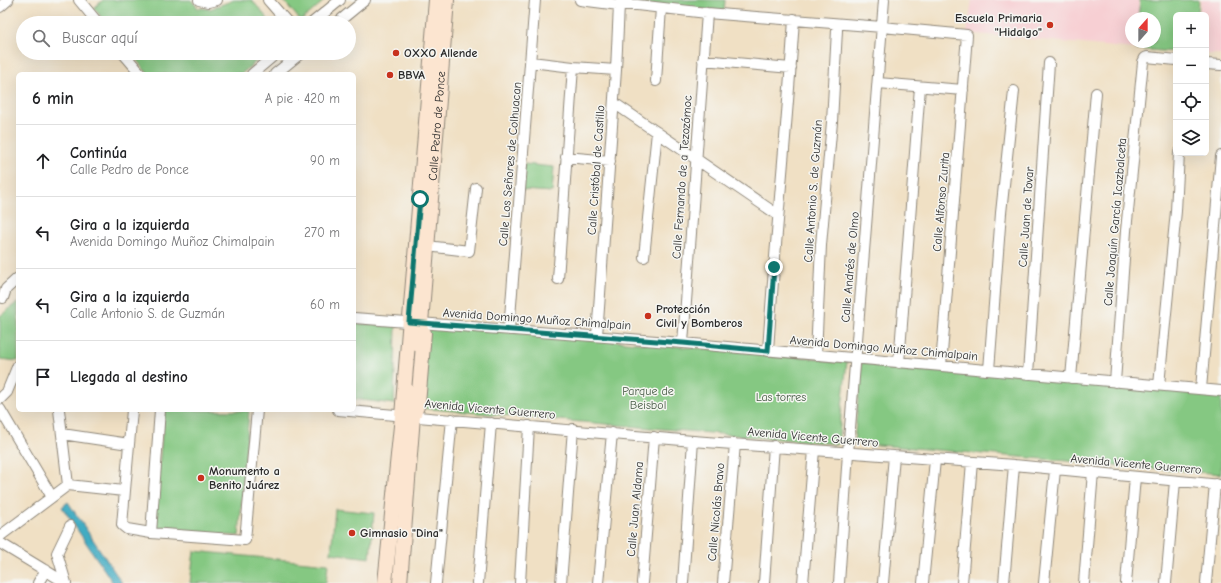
<!DOCTYPE html>
<html lang="es">
<meta charset="utf-8">
<style>
body{margin:0;font-family:"Comic Neue",sans-serif;background:#f2f2f2;color:#202124}
.controls{position:absolute;right:12px;top:12px;display:grid;overflow:hidden;border-radius:6px;box-shadow:0 4px 16px #0002}
.controls button{width:36px;height:36px;display:grid;place-items:center;padding:0;border:0;border-bottom:1px solid #e0e0e0;background:#fff;color:#202124;font:20px sans-serif}
.compass{position:absolute;left:1125px;top:12px;width:36px;height:36px;border-radius:50%;background:#fff;box-shadow:0 4px 16px #0002;rotate:21deg}
.stop{position:absolute;width:12px;height:12px;margin:-9px;border:3px solid #0f766e;border-radius:50%;background:#fff}
.stop.end{background:#0f766e;border-color:#fff;box-shadow:0 1px 4px #0008}
.list{margin:0;padding:0;list-style:none}
h2{display:flex;justify-content:space-between;align-items:center;height:52px;margin:0;padding:0 16px;font-size:17px}
h2 small{font-size:13px;font-weight:400;color:#757577}
.list li{display:grid;grid-template-columns:26px 1fr auto;gap:12px;align-items:center;box-sizing:border-box;height:72px;padding:0 16px;border-top:1px solid #e0e0e0}
.list b{display:block;font-size:15px;white-space:nowrap}
.list p{margin:0;font-size:13px;white-space:nowrap;color:#757577}
.list em{font-size:13px;font-style:normal;color:#757577}
.icon{flex:none;width:22px;height:22px;fill:none;stroke:currentColor;stroke-width:2;stroke-linecap:round;stroke-linejoin:round}
.map{position:relative;flex:none;width:1221px;height:583px;overflow:hidden}
.search{position:absolute;background:#fff;box-shadow:0 4px 16px #0002;left:16px;top:16px;width:340px;height:44px;display:flex;align-items:center;gap:10px;box-sizing:border-box;padding:0 14px;border-radius:22px;color:#757577;font-size:15px}
.panel{position:absolute;background:#fff;box-shadow:0 4px 16px #0002;left:16px;top:72px;width:340px;height:340px;border-radius:6px}
.map>svg:first-child{display:block}
.built{fill:#f7cfd3}
.green{fill:#85c882;stroke:#587a56}
.water{fill:#43acc2;stroke:#376c76}
.lines{fill:none;stroke-linecap:round;stroke-linejoin:round}
.street-casing{stroke:#8e8678;stroke-width:12}
.secondary-casing{stroke:#8e8678;stroke-width:16}
.street{stroke:#fff;stroke-width:10}
.secondary{stroke:#fce5d0;stroke-width:14}
.route{stroke:#0f766e;stroke-width:5}
.poi-dot{fill:#c8321e;stroke:#f6f6f2;stroke-width:1.5}
.labels{text-anchor:middle;dominant-baseline:central;stroke-width:3;stroke-linejoin:round;paint-order:stroke}
.poi-label{font-size:12px;font-weight:bold;fill:#2b2b2b;stroke:#f6f6f2;text-anchor:start}
.street-label{font-size:12px;fill:#2b2b2b;stroke:#f6f6f2}
.park-label{font-size:12px;fill:#465a45;stroke:#f6f6f2}
</style>
<div class="map">
<svg width="1221" height="583" viewBox="0 0 1221 583">
<rect width="100%" height="100%" fill="#f6f6f2"/>
<filter id="ink" filterUnits="userSpaceOnUse"><feTurbulence type="fractalNoise" baseFrequency=".025" numOctaves="2"/><feDisplacementMap in="SourceGraphic" scale="8" xChannelSelector="R" yChannelSelector="G"/><feConvolveMatrix kernelMatrix="1 2 1 2 8 2 1 2 1" color-interpolation-filters="sRGB"/></filter>
<filter id="wash" filterUnits="userSpaceOnUse"><feTurbulence type="fractalNoise" baseFrequency=".012" numOctaves="4" result="noise"/><feDisplacementMap in="SourceGraphic" scale="16" xChannelSelector="R" yChannelSelector="G"/><feGaussianBlur stdDeviation="0.9" result="paint"/><feColorMatrix in="noise" values="0 0 0 0 0 0 0 0 0 0 0 0 0 0 0 0 0 1.4 0 .05"/><feComposite in="paint" operator="in"/></filter>
<g filter="url(#wash)">
<rect width="100%" height="100%" fill="#f0e0c4"/>
<!-- built -->
<path class="built" d="M972 0H1140L1138 18H1131V42H1136L1135 49 967 33Z
M1201 0H1221V54H1206V15H1199Z"/>
<!-- green -->
<path class="green" d="M103 0H191L198 8 210 9 234 0H252L271 23H106L94 8Z
M283 0H325L301 21Z
M589 0H725L724 11Z
M1140 0H1199L1198 15H1176V52L1135 49 1136 42H1155V18H1138Z
M131 53H266L241 74H148Z
M524 164 554 167 552 192 521 190Z
M18 302V361L0 359V316Z
M354 323 396 326 394 404 354 399Z
M427 325 847 361 838 444 419 408Z
M862 360 1221 392V474L854 443Z
M164 410 249 411 239 536 154 529Z
M335 509 374 513 370 558 331 553Z
M194 551 328 564 326 583H190Z"/>
<!-- water -->
<path class="water" d="M68 502 122 583H113L62 507Z"/>
</g>
<g filter="url(#ink)">
<g class="lines">
<!-- street casing -->
<g class="street-casing">
<path id="street" d="M79 0 98 23
M199 0 208 2 217 0
M268 0 288 23
M580 0 619 5H637L707 13 882 27 967 35 941 366
M0 7 8 0
M312 23 340 0
M337 23 365 0
M123 53 141 74
M703 60 791 68
M531 62 573 67 616 70
M1206 64 1221 65
M252 74 277 53
M275 74 301 53
M656 81 661 8
M878 83 963 90
M614 103 778 215
M566 157 610 161
M427 246 469 251 476 188
M644 257 657 132
M558 279 573 67
M3 298 6 289 18 278
M354 318 683 343 1221 391
M509 330 535 0
M597 336 616 70 619 5
M683 343 707 13
M768 351C775 240 787 130 794 19
M816 355 821 245 832 122 837 30
M899 363 920 87
M989 370 1001 213 1014 91
M1028 374 1049 63
M1071 378 1096 93
M1115 382 1126 231 1143 62 1145 58 1147 57 1176 60
M1159 385 1176 211 1179 153
M1201 389 1221 156
M0 399 7 392 18 365
M0 409 52 497
M59 410 68 485
M132 410 122 525 127 529 151 533
M160 410 151 533 245 540 257 410
M338 410 693 441 1014 465 1221 485
M62 434 129 444
M0 536 68 485 124 491
M0 543 66 583
M38 583 46 570
M66 583 57 553 70 526
M436 583 452 419
M478 583 491 423
M520 583 529 426
M561 583 573 429
M598 583 612 433
M642 583 654 437
M683 583 693 441
M723 583 735 444
M764 583 774 446
M803 583 814 450
M839 583 848 453 884 0
M883 583 894 456
M923 583 935 460
M962 583 972 462
M1004 583 1014 465
M1044 583 1055 470
M1084 583 1093 472
M1126 583 1135 477
M1166 583 1175 481
M1206 583 1215 484"/>
</g>
<!-- secondary casing -->
<g class="secondary-casing">
<g id="secondary">
<path id="s1" d="M416 344 417 329 421 323 447 0"/>
<path d="M411 393 410 405 413 416"/>
<path d="M385 583 402 416 436 0"/>
<path d="M400 583 413 416 418 404 424 333"/>
</g>
</g>
<!-- street -->
<use href="#street" class="street"/>
<!-- secondary -->
<use href="#secondary" class="secondary"/>
</g>
</g>
<g class="lines" filter="url(#ink)">
<!-- route -->
<path class="route" d="M420 199 409 322 683 343 768 351 774 267"/>
</g>
<!-- markers -->
<g class="poi-dot">
<circle cx="1050" cy="25" r="4"/>
<circle cx="396" cy="53" r="4"/>
<circle cx="390" cy="75" r="4"/>
<circle cx="648" cy="316" r="4"/>
<circle cx="201" cy="478" r="4"/>
<circle cx="352" cy="533" r="4"/>
</g>
<g class="labels">
<!-- poi labels -->
<g class="poi-label">
<text x="1042" y="18" text-anchor="end">Escuela Primaria<tspan x="1042" dy="14">"Hidalgo"</tspan></text>
<text x="404" y="53">OXXO Allende</text>
<text x="398" y="75">BBVA</text>
<text x="656" y="309">Protección<tspan x="656" dy="14">Civil y Bomberos</tspan></text>
<text x="209" y="471">Monumento a<tspan x="209" dy="14">Benito Juárez</tspan></text>
<text x="360" y="533">Gimnasio "Dina"</text>
</g>
<!-- street labels -->
<g class="street-label">
<text stroke="none"><textPath href="#s1" startOffset="220">Calle Pedro de Ponce</textPath></text>
<text transform="translate(510 164) rotate(-85)">Calle Los Señores de Colhuacan</text>
<text transform="translate(596 170) rotate(-86)">Calle Cristóbal de Castillo</text>
<text transform="translate(682 177) rotate(-86)">Calle Fernando de a Tezozómoc</text>
<text transform="translate(813 191) rotate(-86)">Calle Antonio S. de Guzmán</text>
<text transform="translate(941 202) rotate(-85)">Calle Alfonso Zurita</text>
<text transform="translate(1026 217) rotate(-86)">Calle Juan de Tovar</text>
<text transform="translate(1115 222) rotate(-85)">Calle Joaquín García Icazbalceta</text>
<text transform="translate(850 267) rotate(-85)">Calle Andrés de Olmo</text>
<text transform="translate(537 319) rotate(4)">Avenida Domingo Muñoz Chimalpain</text>
<text transform="translate(884 348) rotate(5)">Avenida Domingo Muñoz Chimalpain</text>
<text transform="translate(490 409) rotate(5)">Avenida Vicente Guerrero</text>
<text transform="translate(813 437) rotate(5)">Avenida Vicente Guerrero</text>
<text transform="translate(1136 464) rotate(5)">Avenida Vicente Guerrero</text>
<text transform="translate(635 509) rotate(-85)">Calle Juan Aldama</text>
<text transform="translate(716 512) rotate(-85)">Calle Nicolás Bravo</text>
</g>
<!-- park labels -->
<g class="park-label">
<text x="648" y="391">Parque de<tspan x="648" dy="14">Beisbol</tspan></text>
<text x="781" y="397">Las torres</text>
</g>
</g>
</svg>
<div class="controls">
<button>+</button>
<button>−</button>
<button><svg class="icon" aria-label="locate" viewBox="0 0 24 24"><circle cx="12" cy="12" r="6"/><path d="M12 2v4M12 18v4M2 12h4M18 12h4"/></svg></button>
<button><svg class="icon" aria-label="layers" viewBox="0 0 24 24"><path d="M12 4l9 5-9 5-9-5zM3 14l9 5 9-5"/></svg></button>
</div>
<svg class="compass" viewBox="-18 -18 36 36"><path d="M0-13l5 13h-10z" fill="#e53935"/><path d="M0 13l5-13h-10z" fill="#757577"/></svg>
<div class="stop" style="left:420px;top:199px"></div>
<div class="stop end" style="left:774px;top:267px"></div>
<div class="search"><svg class="icon" aria-label="search" viewBox="0 0 24 24"><circle cx="10" cy="10" r="6"/><path d="M15 15l6 6"/></svg>Buscar aquí</div>
<section class="panel">
<h2>6 min<small>A pie · 420 m</small></h2>
<ul class="list">
<li><svg class="icon" aria-label="ahead" viewBox="0 0 24 24"><path d="M12 20V5M6 11l6-6 6 6"/></svg><div><b>Continúa</b><p>Calle Pedro de Ponce</p></div><em>90 m</em></li>
<li><svg class="icon" aria-label="left" viewBox="0 0 24 24"><path d="M17 20v-9H6M10 6l-5 5 5 5"/></svg><div><b>Gira a la izquierda</b><p>Avenida Domingo Muñoz Chimalpain</p></div><em>270 m</em></li>
<li><svg class="icon" aria-label="left" viewBox="0 0 24 24"><path d="M17 20v-9H6M10 6l-5 5 5 5"/></svg><div><b>Gira a la izquierda</b><p>Calle Antonio S. de Guzmán</p></div><em>60 m</em></li>
<li><svg class="icon" aria-label="arrive" viewBox="0 0 24 24"><path d="M6 21V4h12l-3 4 3 4H6"/></svg><div><b>Llegada al destino</b></div></li>
</ul>
</section>
</div>
